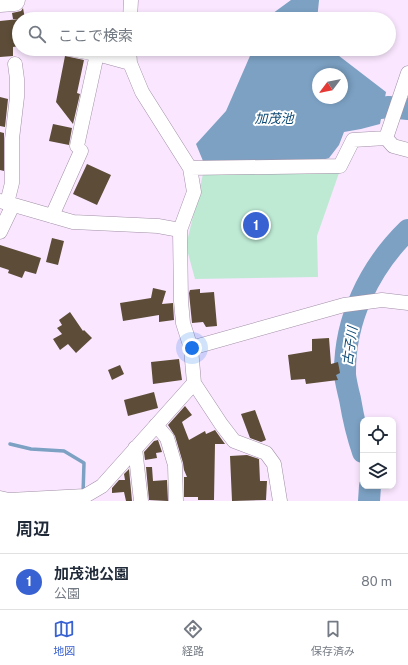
<!DOCTYPE html>
<html lang="ja">
<meta charset="utf-8">
<style>
body{margin:0;font-family:"Public Sans","Noto Sans JP",sans-serif;background:#f2f2f3;color:#1f2937}
.controls{position:absolute;right:12px;bottom:12px;display:grid;overflow:hidden;border-radius:8px;box-shadow:0 2px 6px #0003}
.controls button{width:36px;height:36px;display:grid;place-items:center;padding:0;border:0;border-bottom:1px solid #e0e1e3;background:#fff;color:#1f2937;font:20px sans-serif}
.compass{position:absolute;left:312px;top:68px;width:36px;height:36px;border-radius:50%;background:#fff;box-shadow:0 2px 6px #0003;rotate:238deg}
.you{position:absolute;left:192px;top:348px;width:14px;height:14px;margin:-10px;border:3px solid #fff;border-radius:50%;background:#1a73e8;box-shadow:0 0 0 6px #1a73e833}
.badge{display:grid;place-items:center;width:26px;height:26px;border-radius:50%;background:#3861d1;color:#fff;font-size:13px;font-weight:700}
.pin{position:absolute;translate:-50% -50%;border:2px solid #fff;box-shadow:0 1px 4px #0006}
.list{margin:0;padding:0;list-style:none}
h2{display:flex;justify-content:space-between;align-items:center;height:52px;margin:0;padding:0 16px;font-size:17px}
h2 small{font-size:13px;font-weight:400;color:#747a83}
.list li{display:grid;grid-template-columns:26px 1fr auto;gap:12px;align-items:center;box-sizing:border-box;height:56px;padding:0 16px;border-top:1px solid #e0e1e3}
.list b{display:block;font-size:15px;white-space:nowrap}
.list p{margin:0;font-size:13px;white-space:nowrap;color:#747a83}
.list em{font-size:13px;font-style:normal;color:#747a83}
.icon{flex:none;width:22px;height:22px;fill:none;stroke:currentColor;stroke-width:2;stroke-linecap:round;stroke-linejoin:round}
.map{position:relative;flex:none;width:408px;height:501px;overflow:hidden}
.search{position:absolute;background:#fff;box-shadow:0 2px 6px #0003;left:12px;right:12px;top:12px;height:44px;display:flex;align-items:center;gap:10px;box-sizing:border-box;padding:0 14px;border-radius:22px;color:#747a83;font-size:15px}
.sheet{height:108px;background:#fff}
nav{display:flex;justify-content:space-around;align-items:center;box-sizing:border-box;height:56px;border-top:1px solid #e0e1e3;background:#fff;font-size:11px;color:#747a83}
nav a{display:grid;justify-items:center;gap:2px}
nav .on{color:#3861d1}
.map>svg:first-child{display:block}
.green{fill:#beead4}
.water{fill:#7ca1c3;fill-rule:evenodd}
.lines{fill:none;stroke-linecap:round;stroke-linejoin:round}
.stream{stroke:#7ca1c3;stroke-width:3.5}
.river{stroke:#7ca1c3;stroke-width:22}
.building{fill:#5d4d38}
.minor-casing{stroke:#a18fa6;stroke-width:15}
.primary-casing{stroke:#a18fa6;stroke-width:23}
.minor{stroke:#fff;stroke-width:14}
.primary{stroke:#fff;stroke-width:22}
.labels{text-anchor:middle;dominant-baseline:central;stroke-width:4;stroke-linejoin:round;paint-order:stroke}
.water-label{font-size:13px;font-style:italic;fill:#0c4874;stroke:#fff}
</style>
<div class="map">
<svg width="408" height="501" viewBox="0 0 408 501">
<rect width="100%" height="100%" fill="#fae7ff"/>
<!-- green -->
<path class="green" d="M339 173 317 236 318 277 195 279 186 246 203 174Z"/>
<!-- water -->
<path class="water" d="M291 0H302L311 19H265Z
M253 49H330L386 92 380 124 361 129 344 132 339 145 329 158 300 166 203 161 196 144 226 111ZM318 74H342V98H318Z"/>
<g class="lines">
<!-- stream -->
<path class="stream" d="M10 444 31 449 64 451 84 463 83 494"/>
<!-- river -->
<path class="river" d="M306 19 308 0
M353 111 389 107 408 109
M363 452C357 435 353 417 350 399 348 391 346 383 345 375 344 320 369 268 408 230
M369 501 370 486"/>
</g>
<!-- building -->
<path class="building" d="M23 8 25 19H13L12 13 21 11Z
M19 19V46L13 47V56L0 57V21Z
M65 56 84 60 77 93 80 94 73 124 56 102Z
M0 97 8 99 5 127 0 126Z
M53 124 72 128 69 145 49 141Z
M0 132 4 133V171L0 170Z
M87 164 111 175 97 205 73 194Z
M52 238 64 241 58 265 46 262Z
M0 245 41 258 36 274 25 271 22 278 8 273 9 270 0 267Z
M153 288 166 291 162 304 173 303 174 320 159 322V315L123 321 120 303 151 298Z
M200 289V293L214 292 217 326 206 327 203 322 192 323 189 293 190 290Z
M70 312 83 331 84 330 92 338 76 353 68 344 60 350 53 339 62 334 57 328 62 325 59 320Z
M329 338 331 364 338 362 340 373 336 375 338 380 306 384 305 379 291 380 288 355 312 351V339Z
M179 359 182 380 153 384 151 362Z
M120 365 124 374 112 380 108 370Z
M154 392 158 408 128 416 124 400Z
M185 406 192 415 182 422 189 440 205 431 206 434 215 430 225 444H215L214 500H198V497H184V477H187L184 470 183 463 175 436 168 425Z
M255 410 266 440 261 442 250 438 241 414Z
M158 440 162 452 156 453 157 458 145 460 144 452 154 441Z
M247 455 259 459 260 481H267L266 500 232 501 230 456Z
M146 467H152L153 481 167 480 168 501 149 500Z
M129 469 132 501H126L124 492 112 493V488L119 480H125L124 474Z"/>
<g class="lines">
<!-- minor casing -->
<g class="minor-casing">
<path id="minor" d="M130 19 131 0
M70 49 97 54 130 63
M129 49 130 63 142 92 190 168 194 192 180 230 181 301 183 323 191 348 194 383 221 424 234 441 266 453 274 464 280 501
M386 138 393 146 408 150
M77 146 97 54
M190 168 340 166 353 140 386 138 408 73
M0 201 73 222 158 226 180 230
M7 203 12 183V139L17 97V79L15 64
M52 216 81 151
M0 232 13 205
M191 348 344 305 382 300 408 303
M156 425 167 438 175 465 176 501
M135 448 141 501
M0 498 9 500 85 496 102 486 194 383"/>
</g>
<!-- primary casing -->
<g class="primary-casing">
<path id="primary" d="M0 1 14 0"/>
</g>
<!-- minor -->
<use href="#minor" class="minor"/>
<!-- primary -->
<use href="#primary" class="primary"/>
</g>
<g class="labels">
<!-- water labels -->
<g class="water-label">
<text x="274" y="118">加茂池</text>
<text transform="translate(350 346) rotate(-82)">古子川</text>
</g>
</g>
</svg>
<div class="controls">
<button><svg class="icon" aria-label="locate" viewBox="0 0 24 24"><circle cx="12" cy="12" r="6"/><path d="M12 2v4M12 18v4M2 12h4M18 12h4"/></svg></button>
<button><svg class="icon" aria-label="layers" viewBox="0 0 24 24"><path d="M12 4l9 5-9 5-9-5zM3 14l9 5 9-5"/></svg></button>
</div>
<svg class="compass" viewBox="-18 -18 36 36"><path d="M0-13l5 13h-10z" fill="#e53935"/><path d="M0 13l5-13h-10z" fill="#747a83"/></svg>
<div class="you"></div>
<div class="pin badge" style="left:256px;top:225px">1</div>
<div class="search"><svg class="icon" aria-label="search" viewBox="0 0 24 24"><circle cx="10" cy="10" r="6"/><path d="M15 15l6 6"/></svg>ここで検索</div>
</div>
<section class="sheet">
<h2>周辺<small></small></h2>
<ul class="list">
<li><span class="badge">1</span><div><b>加茂池公園</b><p>公園</p></div><em>80 m</em></li>
</ul>
</section>
<nav>
<a class="on"><svg class="icon" aria-label="map" viewBox="0 0 24 24"><path d="M3 6l6-2 6 2 6-2v14l-6 2-6-2-6 2zM9 4v14M15 6v14"/></svg>地図</a>
<a><svg class="icon" aria-label="directions" viewBox="0 0 24 24"><path d="M12 3l9 9-9 9-9-9zM9 14v-3h6M13 9l2 2-2 2"/></svg>経路</a>
<a><svg class="icon" aria-label="saved" viewBox="0 0 24 24"><path d="M7 4h10v16l-5-4-5 4z"/></svg>保存済み</a>
</nav>
